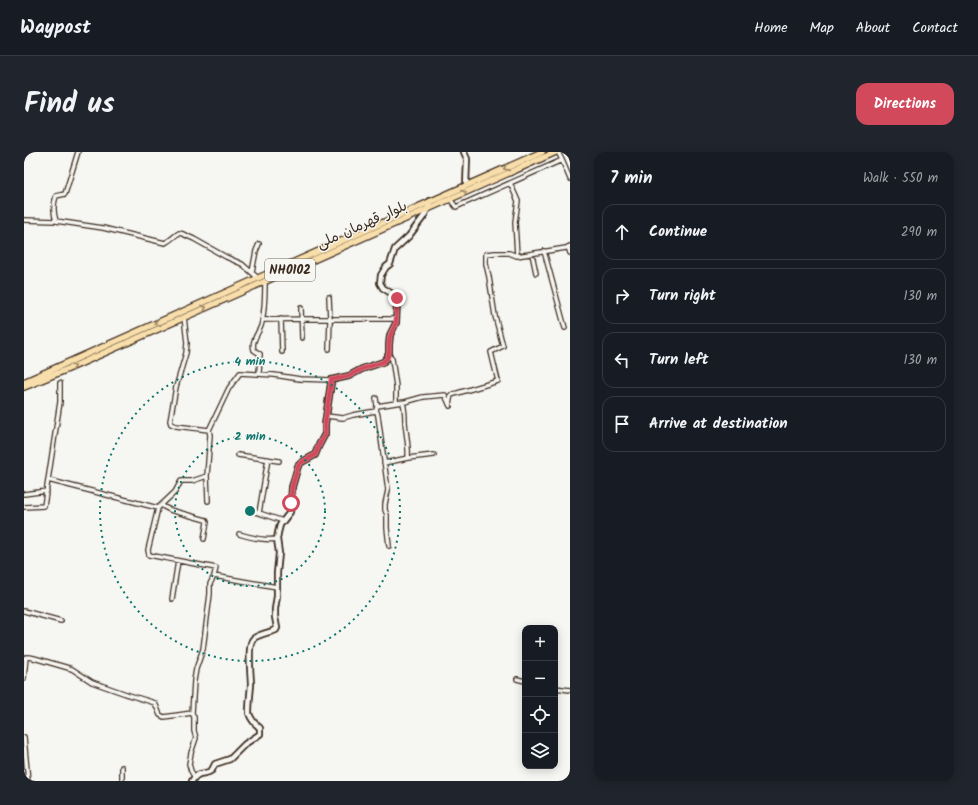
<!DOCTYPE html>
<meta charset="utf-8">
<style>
body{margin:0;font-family:Kalam,"Playpen Sans Arabic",sans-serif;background:#20242c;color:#f1f3f6}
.controls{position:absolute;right:12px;bottom:12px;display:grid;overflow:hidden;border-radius:8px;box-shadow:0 2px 10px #0003}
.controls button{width:36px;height:36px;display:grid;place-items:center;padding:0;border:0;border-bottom:1px solid #363941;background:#171b24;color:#f1f3f6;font:20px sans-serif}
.stop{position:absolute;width:12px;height:12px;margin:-9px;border:3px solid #d1495b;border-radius:50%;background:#fff}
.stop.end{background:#d1495b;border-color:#fff;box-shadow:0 1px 4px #0008}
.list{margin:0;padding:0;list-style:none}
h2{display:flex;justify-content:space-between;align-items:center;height:52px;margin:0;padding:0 16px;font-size:17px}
h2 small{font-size:13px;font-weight:400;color:#9ea1a6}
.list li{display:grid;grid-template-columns:26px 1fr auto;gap:12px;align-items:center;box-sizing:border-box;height:56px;margin:0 8px 8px;padding:0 8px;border:1px solid #363941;border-radius:12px}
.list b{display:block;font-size:15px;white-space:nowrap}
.list em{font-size:13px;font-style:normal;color:#9ea1a6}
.icon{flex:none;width:22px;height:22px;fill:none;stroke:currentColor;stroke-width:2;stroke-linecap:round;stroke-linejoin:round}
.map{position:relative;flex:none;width:546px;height:629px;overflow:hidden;border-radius:12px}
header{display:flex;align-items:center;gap:24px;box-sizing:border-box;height:56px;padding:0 20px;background:#171b24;border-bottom:1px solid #363941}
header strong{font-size:19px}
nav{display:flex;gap:22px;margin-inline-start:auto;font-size:14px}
.intro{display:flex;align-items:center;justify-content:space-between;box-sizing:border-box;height:96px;padding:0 24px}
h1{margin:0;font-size:28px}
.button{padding:10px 18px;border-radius:12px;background:#d1495b;color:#fff;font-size:14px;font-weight:700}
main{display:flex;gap:24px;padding:0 24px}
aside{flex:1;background:#171b24;border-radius:12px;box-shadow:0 2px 10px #0003}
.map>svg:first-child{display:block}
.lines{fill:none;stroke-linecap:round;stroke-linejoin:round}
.minor-casing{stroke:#3b2a1e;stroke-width:6}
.tertiary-casing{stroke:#3b2a1e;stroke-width:8}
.trunk-casing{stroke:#3b2a1e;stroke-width:8}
.minor{stroke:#f6f6f2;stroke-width:3.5}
.tertiary{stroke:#f6f6f2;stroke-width:4.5}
.trunk{stroke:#f8deab;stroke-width:5.5}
.oneway{stroke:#9a8464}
.route{stroke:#d1495b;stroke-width:5}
.ring{fill:none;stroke:#0f766e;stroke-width:2;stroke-dasharray:2 4}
.labels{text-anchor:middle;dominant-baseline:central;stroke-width:3;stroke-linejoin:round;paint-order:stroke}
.shield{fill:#f6f6f2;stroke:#73675e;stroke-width:1}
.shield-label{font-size:13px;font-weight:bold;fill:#3b2a1e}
.street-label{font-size:14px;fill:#3b2a1e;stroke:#f6f6f2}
.centre{fill:#0f766e;stroke:#f6f6f2;stroke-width:2}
.ring-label{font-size:12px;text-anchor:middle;font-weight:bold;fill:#0f766e;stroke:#f6f6f2;stroke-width:3;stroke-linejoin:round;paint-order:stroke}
</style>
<header>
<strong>Waypost</strong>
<nav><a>Home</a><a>Map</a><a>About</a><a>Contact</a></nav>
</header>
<div class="intro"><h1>Find us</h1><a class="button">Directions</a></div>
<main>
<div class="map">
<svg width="546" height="629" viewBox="0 0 546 629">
<rect width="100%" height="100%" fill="#f6f6f2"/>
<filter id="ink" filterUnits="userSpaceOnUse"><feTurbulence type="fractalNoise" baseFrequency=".025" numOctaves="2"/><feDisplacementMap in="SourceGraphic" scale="8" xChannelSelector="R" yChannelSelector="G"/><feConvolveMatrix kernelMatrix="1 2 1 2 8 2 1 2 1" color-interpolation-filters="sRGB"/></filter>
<g filter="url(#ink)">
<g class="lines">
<!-- minor casing -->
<g class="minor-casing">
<path id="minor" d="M538 8 546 27
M486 31 494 49 491 70 493 104
M426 47 432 55 538 8 534 0
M0 68 32 69 79 76 141 91C147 88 150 84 155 81L159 82 170 87 202 105 218 112 234 126
M32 69C29 60 29 53 32 44L41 42 54 0
M544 95 546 101
M520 99 541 176
M508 102 512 121
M228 120 232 99 235 92
M305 145 306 168 305 197
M277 156 278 186
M160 165 163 191 162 201 152 235 146 269 147 272 152 274 185 278
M257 167 258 200
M239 168 277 167H372
M364 203 368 207 372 234V251L381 250 399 245 421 243 426 254
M235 222 236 202 230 198C227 189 234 182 237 174 241 160 241 144 241 129
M352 246 353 254
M379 251C381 258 381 262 381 270 382 282 385 294 384 306
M425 252 427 243 474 229 467 200 479 194 471 164 465 125 462 112V102L471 101H485L493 104 542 96 546 94
M352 259 353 260 354 264 364 338 361 352V358L363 363V376L365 394
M302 264 319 266 329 263 352 259 353 254 372 251
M214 303 255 309
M360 311 384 306 410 303
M24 328 134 356
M0 342 23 339
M184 349 183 324 186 283 185 278 205 236 216 221 250 223 276 227 307 228
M138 353 140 355 146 358 182 368 183 370 180 387
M0 355 20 354 36 250V231
M227 359 235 361 259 369
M235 361 244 307
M215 382C228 386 240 389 253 387
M190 424 253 435
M148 447 154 409
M0 459 37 469
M0 506 5 505 10 506 48 517 68 530 105 543 131 551 136 563 140 565 168 561 170 565V579L172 586 167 601 165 612 167 619 170 624
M0 526 2 505
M493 527 501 529
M531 536 546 538
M168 561 170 529 172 517 179 497 186 442V432L190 424 192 416 125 403 124 398 134 356 151 340 157 329H168L183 324
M0 585 4 629
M98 615V629"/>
</g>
<!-- tertiary casing -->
<g class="tertiary-casing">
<path id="tertiary" d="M440 0 443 7 442 34
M168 629C174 618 181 624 188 618 189 616 190 614 191 612L206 607 221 592 236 582V576C231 572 227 568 225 561 225 552 226 543 227 533 227 524 223 493 229 487 232 483 246 480 252 478L253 476 251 465V457L253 444V421L255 401 253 387 254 381 256 373 266 360 267 351 268 335 274 314 278 310 291 303 295 293 301 282V272L307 231V228L325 224 338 217 359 210 363 206 365 201V193L366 183 372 171 373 150V146L370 143 359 136 356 131 357 123 362 115 366 112 371 97 385 84 400 64 404 56 406 49"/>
</g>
<!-- trunk casing -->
<g class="trunk-casing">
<path id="trunk" d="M0 230 518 0
M0 235 44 217 532 0"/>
</g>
<!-- minor -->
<use href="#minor" class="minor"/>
<!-- tertiary -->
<use href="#tertiary" class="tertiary"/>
<!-- trunk -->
<use href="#trunk" class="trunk"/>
</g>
<!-- one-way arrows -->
<defs><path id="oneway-chevron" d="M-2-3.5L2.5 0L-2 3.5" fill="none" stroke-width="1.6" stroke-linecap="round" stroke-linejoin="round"/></defs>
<g class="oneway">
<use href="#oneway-chevron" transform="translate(482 16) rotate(156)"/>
<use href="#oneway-chevron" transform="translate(440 41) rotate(-24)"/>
<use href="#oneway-chevron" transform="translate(180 156) rotate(-24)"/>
<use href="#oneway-chevron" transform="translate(133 171) rotate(156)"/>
<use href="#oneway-chevron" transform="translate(49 215) rotate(-24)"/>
</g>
</g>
<g class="lines" filter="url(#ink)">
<!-- route -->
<path class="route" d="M267 351 268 335 274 314 278 310 291 303 295 293 301 282V272L307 231V228L325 224 338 217 359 210 363 206 365 201V193L366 184 372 171 373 150V146"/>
</g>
<!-- distance rings -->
<g class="ring">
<circle cx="226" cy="359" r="75"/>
<circle cx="226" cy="359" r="150"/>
</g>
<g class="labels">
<!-- shield labels -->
<rect class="shield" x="241" y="107" width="50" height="22" rx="3"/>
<g class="shield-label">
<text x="266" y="118">NH0102</text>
</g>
<!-- street labels -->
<g class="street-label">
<text transform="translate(338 73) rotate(-24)">بلوار قهرمان ملی</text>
</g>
</g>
<circle cx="226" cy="359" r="6" class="centre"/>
<g class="ring-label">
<text x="226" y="213">4 min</text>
<text x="226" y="288">2 min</text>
</g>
</svg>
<div class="controls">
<button>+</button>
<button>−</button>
<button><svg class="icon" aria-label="locate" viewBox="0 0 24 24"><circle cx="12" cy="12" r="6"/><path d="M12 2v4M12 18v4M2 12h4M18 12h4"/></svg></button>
<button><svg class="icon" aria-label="layers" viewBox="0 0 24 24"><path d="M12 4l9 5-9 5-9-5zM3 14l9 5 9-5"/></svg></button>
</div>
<div class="stop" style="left:267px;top:351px"></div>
<div class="stop end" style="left:373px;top:146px"></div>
</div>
<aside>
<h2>7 min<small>Walk · 550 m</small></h2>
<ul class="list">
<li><svg class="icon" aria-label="ahead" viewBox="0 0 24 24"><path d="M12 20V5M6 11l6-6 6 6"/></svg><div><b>Continue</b></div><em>290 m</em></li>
<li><svg class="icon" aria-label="right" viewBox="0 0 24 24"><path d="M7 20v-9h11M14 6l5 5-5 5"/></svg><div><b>Turn right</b></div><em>130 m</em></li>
<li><svg class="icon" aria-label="left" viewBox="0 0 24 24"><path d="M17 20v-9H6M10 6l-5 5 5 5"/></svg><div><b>Turn left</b></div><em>130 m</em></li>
<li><svg class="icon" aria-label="arrive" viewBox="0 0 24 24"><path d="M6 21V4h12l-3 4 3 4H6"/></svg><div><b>Arrive at destination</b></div></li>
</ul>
</aside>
</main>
